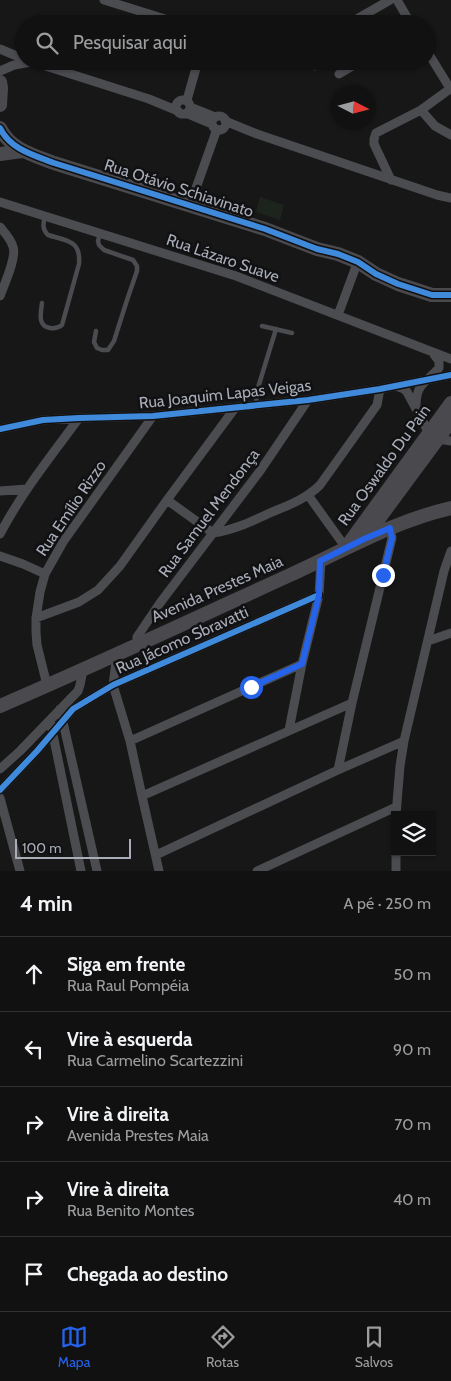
<!DOCTYPE html>
<html lang="pt">
<meta charset="utf-8">
<style>
body{margin:0;font-family:Cabin,sans-serif;background:#1e1f1f;color:#f1f3f6}
.controls{position:absolute;right:15px;bottom:15px;display:grid;overflow:hidden;border-radius:0px;box-shadow:0 1px 4px #0004}
.controls button{width:45px;height:45px;display:grid;place-items:center;padding:0;border:0;border-bottom:1px solid #303131;background:#111;color:#f1f3f6;font:25px sans-serif}
.compass{position:absolute;left:331px;top:85px;width:45px;height:45px;border-radius:50%;background:#111;box-shadow:0 1px 4px #0004;rotate:96deg}
.scale{position:absolute;left:15px;bottom:12px;width:116px;box-sizing:border-box;padding-left:5px;border:2px solid #a8adb8;border-top:0;font-size:14px;line-height:18px;white-space:nowrap;color:#a8adb8;-webkit-text-stroke:4px #111113;paint-order:stroke}
.stop{position:absolute;width:15px;height:15px;margin:-11px;border:4px solid #2563eb;border-radius:50%;background:#fff}
.stop.end{background:#2563eb;border-color:#fff;box-shadow:0 1px 5px #0008}
.list{margin:0;padding:0;list-style:none}
h2{display:flex;justify-content:space-between;align-items:center;height:65px;margin:0;padding:0 20px;font-size:21px}
h2 small{font-size:16px;font-weight:400;color:#9c9d9f}
.list li{display:grid;grid-template-columns:32px 1fr auto;gap:15px;align-items:center;box-sizing:border-box;height:75px;padding:0 20px;border-top:1px solid #303131}
.list b{display:block;font-size:19px;white-space:nowrap}
.list p{margin:0;font-size:16px;white-space:nowrap;color:#9c9d9f}
.list em{font-size:16px;font-style:normal;color:#9c9d9f}
.icon{flex:none;width:28px;height:28px;fill:none;stroke:currentColor;stroke-width:2;stroke-linecap:round;stroke-linejoin:round}
.map{position:relative;flex:none;width:451px;height:871px;overflow:hidden}
.search{position:absolute;background:#111;box-shadow:0 1px 4px #0004;left:15px;right:15px;top:15px;height:55px;display:flex;align-items:center;gap:12px;box-sizing:border-box;padding:0 18px;border-radius:28px;color:#9c9d9f;font-size:19px}
.sheet{height:440px;background:#111}
nav{display:flex;justify-content:space-around;align-items:center;box-sizing:border-box;height:70px;border-top:1px solid #303131;background:#111;font-size:14px;color:#9c9d9f}
nav a{display:grid;justify-items:center;gap:2px}
nav .on{color:#2563eb}
.map>svg:first-child{display:block}
.green{fill:#1d241e}
.lines{fill:none;stroke-linecap:round;stroke-linejoin:round}
.lane{stroke:#4b4c50;stroke-width:4.5}
.street{stroke:#4b4c50;stroke-width:9}
.secondary{stroke:#4a4a4e;stroke-width:14}
.cycleway-casing{stroke:#111113;stroke-width:9}
.cycleway{stroke:#408adc;stroke-width:6}
.route{stroke:#2563eb;stroke-width:6}
.labels{text-anchor:middle;dominant-baseline:central;stroke-width:5;stroke-linejoin:round;paint-order:stroke}
.street-label{font-size:16px;fill:#a8adb8;stroke:#111113}
</style>
<div class="map">
<svg width="451" height="871" viewBox="0 0 451 871">
<rect width="100%" height="100%" fill="#171717"/>
<!-- green -->
<path class="green" d="M260 197 284 205 280 220 256 212Z"/>
<g class="lines">
<!-- lane -->
<path class="lane" d="M42 303C41 312 37 326 50 328 55 329 58 328 62 325L79 264C81 240 67 241 48 235 42 229 43 224 45 216
M262 326 292 333
M96 331 94 342 97 348 102 350H108L114 341 127 300 137 271V266L133 260 104 250 99 245 98 241 100 233
M256 406 257 391 276 329"/>
<!-- street -->
<path class="street" d="M104 0 181 24
M397 0 411 24
M348 24 390 0
M0 49 24 59
M427 51 451 90
M30 61 149 99 178 111
M300 61 315 66
M0 71 14 65 31 62
M339 74 361 61
M187 100 198 61
M176 107a7 7 0 1 1 14 0a7 7 0 1 1-14 0Z
M190 107 215 117
M421 110 435 126 451 135
M186 113 212 124
M212 123a7 7 0 1 1 14 0a7 7 0 1 1-14 0Z
M225 121 257 134 437 195 451 198
M391 180 374 144V139L376 133 421 110 450 89
M0 202 236 276 451 359
M190 205 217 129
M0 227C5 233 11 239 13 247 17 257 4 285 0 296
M338 315 355 269
M396 386 404 389 407 392 429 433 438 439 451 441
M416 406C416 383 426 383 439 368V361L432 352
M0 429 43 420 79 418 153 416 308 400 380 389 451 375
M0 491 27 489
M308 495 346 548
M167 500 213 533
M213 533C234 530 253 521 272 512 290 505 307 498 320 485L377 405 380 389
M0 534C22 492 51 456 79 418
M0 556 23 564 45 574
M36 618 79 602 98 590 120 566 167 500 235 408
M428 641 451 633
M137 645V637L160 603 260 471 308 400
M117 654 113 685 130 741 142 796 159 871
M47 685 37 645 36 632V618L40 592 45 574 63 542 153 416
M60 709 97 871
M50 720 81 871
M289 730 302 664 319 595 321 561
M130 741 302 664
M0 769 20 751 78 691 80 685 83 670
M338 770 352 703 392 538 390 528
M0 790 37 751 73 709 113 685 319 595
M142 796 352 703
M0 798 20 871
M396 815 400 766 404 741 444 571 451 551
M156 855 338 770 404 741
M257 871 396 807
M396 871V852"/>
<!-- secondary -->
<path class="secondary" d="M0 82 1 88 0 105
M0 128C10 149 33 155 54 163L265 229 317 249 338 254 358 262 376 274 398 284 432 295H451
M0 154 22 151
M372 528 451 421
M347 546 451 403
M0 706C98 664 194 619 290 575 343 551 394 521 451 508"/>
<!-- cycleway casing -->
<g class="cycleway-casing">
<path id="cycleway" d="M0 128C10 149 33 155 54 163L265 229 317 249 338 254 358 262 376 274 398 284 432 295H451
M0 429 43 420 79 418 153 416 308 400 380 389 451 375
M0 790 37 751 73 709 113 685 319 595"/>
</g>
<!-- cycleway -->
<use href="#cycleway" class="cycleway"/>
</g>
<g class="lines">
<!-- route -->
<path class="route" d="M251 687 302 664 319 595 320 561 364 539 390 528 392 538 383 575"/>
</g>
<g class="labels">
<!-- street labels -->
<g class="street-label">
<text transform="translate(179 188) rotate(18)">Rua Otávio Schiavinato</text>
<text transform="translate(223 258) rotate(19)">Rua Lázaro Suave</text>
<text transform="translate(225 394) rotate(-6)">Rua Joaquim Lapas Veigas</text>
<text transform="translate(384 465) rotate(-54)">Rua Oswaldo Du Pain</text>
<text transform="translate(71 508) rotate(-56)">Rua Emílio Rizzo</text>
<text transform="translate(209 513) rotate(-53)">Rua Samuel Mendonça</text>
<text transform="translate(217 589) rotate(-24)">Avenida Prestes Maia</text>
<text transform="translate(182 640) rotate(-24)">Rua Jácomo Sbravatti</text>
</g>
</g>
</svg>
<div class="controls">
<button><svg class="icon" aria-label="layers" viewBox="0 0 24 24"><path d="M12 4l9 5-9 5-9-5zM3 14l9 5 9-5"/></svg></button>
</div>
<svg class="compass" viewBox="-18 -18 36 36"><path d="M0-13l5 13h-10z" fill="#e53935"/><path d="M0 13l5-13h-10z" fill="#9c9d9f"/></svg>
<div class="scale">100 m</div>
<div class="stop" style="left:251px;top:687px"></div>
<div class="stop end" style="left:383px;top:575px"></div>
<div class="search"><svg class="icon" aria-label="search" viewBox="0 0 24 24"><circle cx="10" cy="10" r="6"/><path d="M15 15l6 6"/></svg>Pesquisar aqui</div>
</div>
<section class="sheet">
<h2>4 min<small>A pé · 250 m</small></h2>
<ul class="list">
<li><svg class="icon" aria-label="ahead" viewBox="0 0 24 24"><path d="M12 20V5M6 11l6-6 6 6"/></svg><div><b>Siga em frente</b><p>Rua Raul Pompéia</p></div><em>50 m</em></li>
<li><svg class="icon" aria-label="left" viewBox="0 0 24 24"><path d="M17 20v-9H6M10 6l-5 5 5 5"/></svg><div><b>Vire à esquerda</b><p>Rua Carmelino Scartezzini</p></div><em>90 m</em></li>
<li><svg class="icon" aria-label="right" viewBox="0 0 24 24"><path d="M7 20v-9h11M14 6l5 5-5 5"/></svg><div><b>Vire à direita</b><p>Avenida Prestes Maia</p></div><em>70 m</em></li>
<li><svg class="icon" aria-label="right" viewBox="0 0 24 24"><path d="M7 20v-9h11M14 6l5 5-5 5"/></svg><div><b>Vire à direita</b><p>Rua Benito Montes</p></div><em>40 m</em></li>
<li><svg class="icon" aria-label="arrive" viewBox="0 0 24 24"><path d="M6 21V4h12l-3 4 3 4H6"/></svg><div><b>Chegada ao destino</b></div></li>
</ul>
</section>
<nav>
<a class="on"><svg class="icon" aria-label="map" viewBox="0 0 24 24"><path d="M3 6l6-2 6 2 6-2v14l-6 2-6-2-6 2zM9 4v14M15 6v14"/></svg>Mapa</a>
<a><svg class="icon" aria-label="directions" viewBox="0 0 24 24"><path d="M12 3l9 9-9 9-9-9zM9 14v-3h6M13 9l2 2-2 2"/></svg>Rotas</a>
<a><svg class="icon" aria-label="saved" viewBox="0 0 24 24"><path d="M7 4h10v16l-5-4-5 4z"/></svg>Salvos</a>
</nav>
